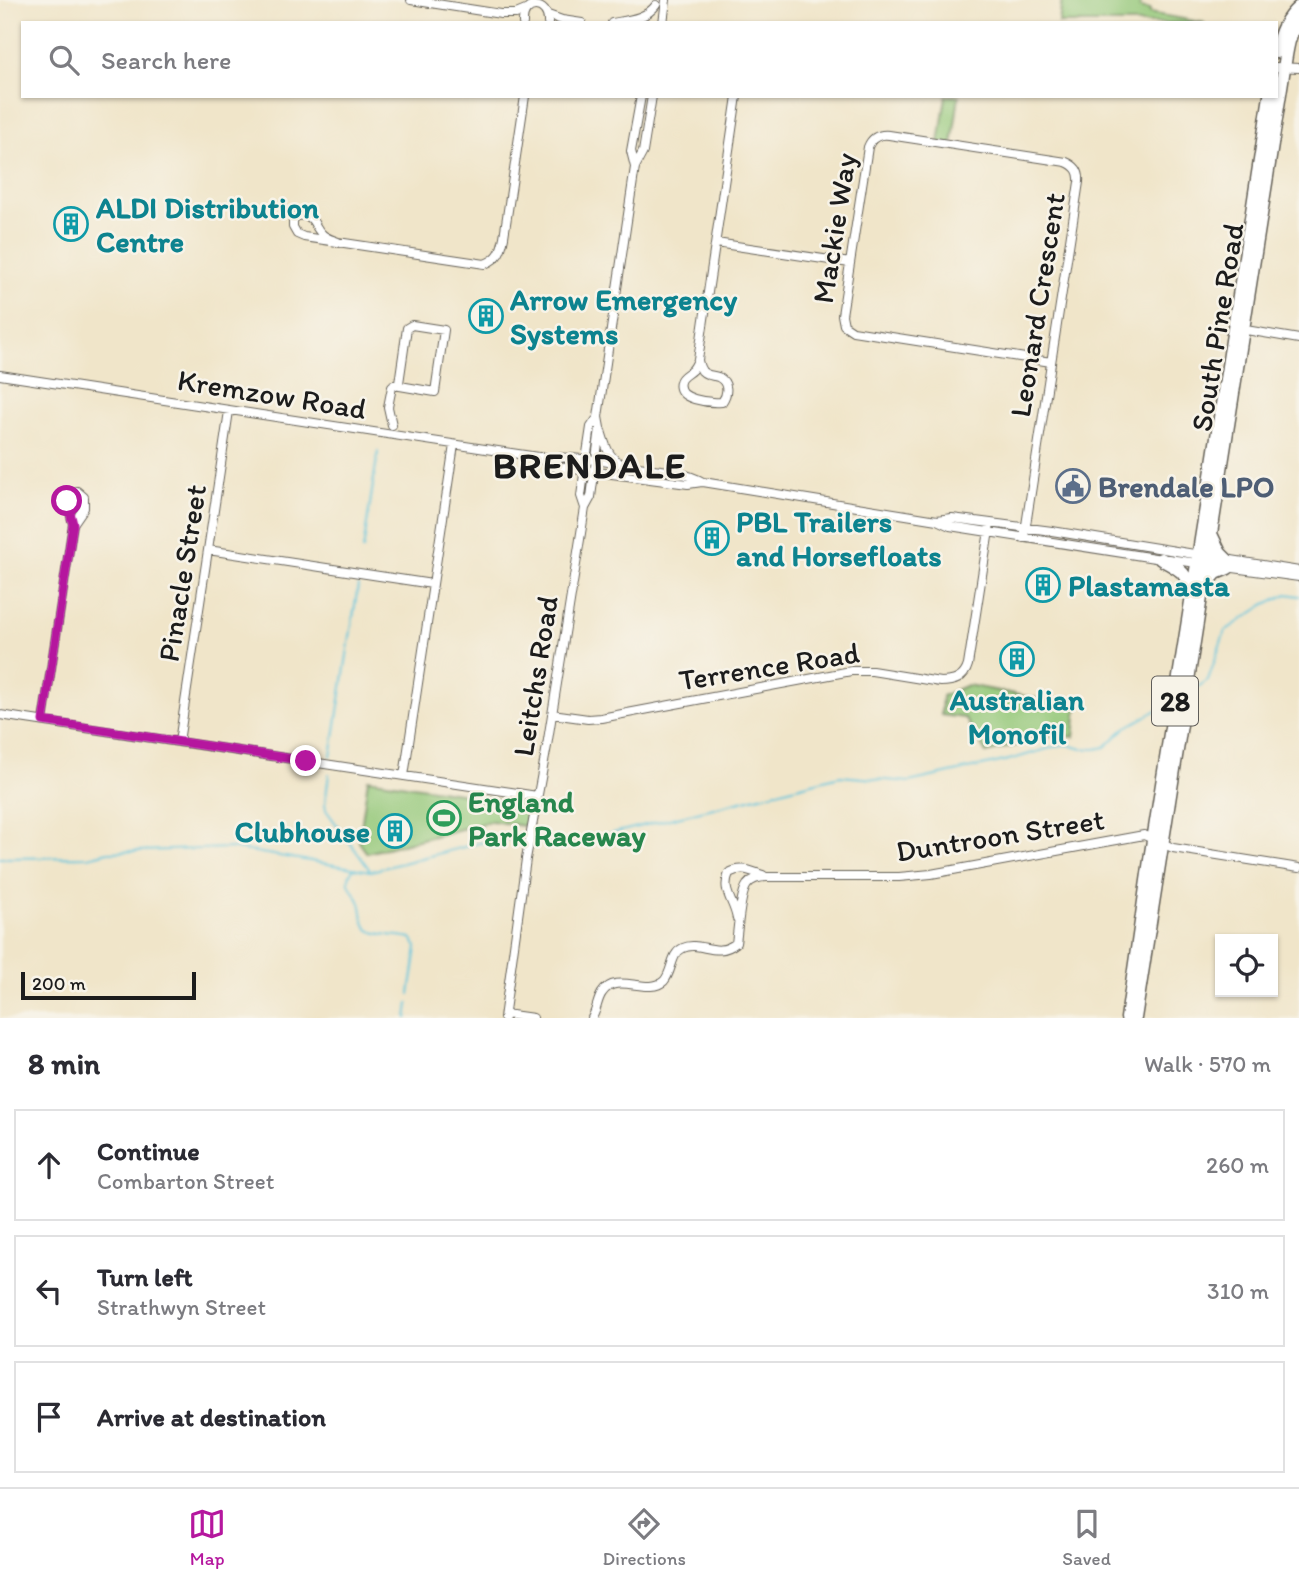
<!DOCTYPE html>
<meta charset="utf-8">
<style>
body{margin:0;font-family:Itim,sans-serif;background:#f2f2f3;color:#2b2b33}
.controls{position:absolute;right:21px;bottom:21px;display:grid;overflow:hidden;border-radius:0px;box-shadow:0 2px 5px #0004}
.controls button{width:63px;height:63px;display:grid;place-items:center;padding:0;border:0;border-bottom:2px solid #e1e1e2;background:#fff;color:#2b2b33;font:35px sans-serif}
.scale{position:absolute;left:21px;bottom:18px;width:175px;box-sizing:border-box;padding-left:7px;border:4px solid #1c1c1c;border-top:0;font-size:19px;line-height:24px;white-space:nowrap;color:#1c1c1c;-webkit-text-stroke:5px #f7f3e8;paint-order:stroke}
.stop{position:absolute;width:21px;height:21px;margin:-16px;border:5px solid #b5179e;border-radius:50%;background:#fff}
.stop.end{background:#b5179e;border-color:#fff;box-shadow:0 2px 7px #0008}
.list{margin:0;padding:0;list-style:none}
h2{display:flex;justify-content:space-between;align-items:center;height:91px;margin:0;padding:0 28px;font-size:30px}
h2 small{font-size:23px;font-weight:400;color:#7c7c81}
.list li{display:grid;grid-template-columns:46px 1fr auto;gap:21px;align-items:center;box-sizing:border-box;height:112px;margin:0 14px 14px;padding:0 14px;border:2px solid #e1e1e2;border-radius:0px}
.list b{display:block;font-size:26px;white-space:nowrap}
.list p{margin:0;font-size:23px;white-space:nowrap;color:#7c7c81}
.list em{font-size:23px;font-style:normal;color:#7c7c81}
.icon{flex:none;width:38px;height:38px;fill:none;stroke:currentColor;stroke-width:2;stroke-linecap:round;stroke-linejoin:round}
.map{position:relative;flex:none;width:1299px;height:1018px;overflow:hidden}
.search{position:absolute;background:#fff;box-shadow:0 2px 5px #0004;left:21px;right:21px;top:21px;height:77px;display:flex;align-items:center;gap:18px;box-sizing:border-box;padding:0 24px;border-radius:0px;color:#7c7c81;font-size:26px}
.sheet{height:469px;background:#fff}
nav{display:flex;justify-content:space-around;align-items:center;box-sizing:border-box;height:98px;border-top:2px solid #e1e1e2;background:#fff;font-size:19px;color:#7c7c81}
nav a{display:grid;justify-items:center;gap:4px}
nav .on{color:#b5179e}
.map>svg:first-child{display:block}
.green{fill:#94c879;stroke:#58724a;stroke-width:2}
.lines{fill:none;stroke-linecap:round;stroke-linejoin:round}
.stream{stroke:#5fc4dc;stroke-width:2}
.minor-casing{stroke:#666259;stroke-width:10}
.highway-casing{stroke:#666259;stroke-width:15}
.minor{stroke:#fff;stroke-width:8}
.highway{stroke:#fff;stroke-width:12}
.route{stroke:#b5179e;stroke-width:9}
.labels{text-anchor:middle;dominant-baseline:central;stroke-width:5;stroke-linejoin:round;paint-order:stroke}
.shield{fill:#f7f3e8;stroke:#5e5c59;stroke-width:2}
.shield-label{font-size:28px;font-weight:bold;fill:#1c1c1c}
.culture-label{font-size:30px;font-weight:bold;fill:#0d838f;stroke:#f7f3e8;text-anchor:start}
.street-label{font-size:30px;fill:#1c1c1c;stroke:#f7f3e8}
.service-label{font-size:30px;font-weight:bold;fill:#4e5e75;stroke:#f7f3e8;text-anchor:start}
.leisure-label{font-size:30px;font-weight:bold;fill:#27864d;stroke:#f7f3e8;text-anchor:start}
.district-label{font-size:37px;font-weight:bold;letter-spacing:2px;fill:#1c1c1c;stroke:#f7f3e8}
</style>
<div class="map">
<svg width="1299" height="1018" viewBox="0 0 1299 1018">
<rect width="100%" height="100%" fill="#f7f3e8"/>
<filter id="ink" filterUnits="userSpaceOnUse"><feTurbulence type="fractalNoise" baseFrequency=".0143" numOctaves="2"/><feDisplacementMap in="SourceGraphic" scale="14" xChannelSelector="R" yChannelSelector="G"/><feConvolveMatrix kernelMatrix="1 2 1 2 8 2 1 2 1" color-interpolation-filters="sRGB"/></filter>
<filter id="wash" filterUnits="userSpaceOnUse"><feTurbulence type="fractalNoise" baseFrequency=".00686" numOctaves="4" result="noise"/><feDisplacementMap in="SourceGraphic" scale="28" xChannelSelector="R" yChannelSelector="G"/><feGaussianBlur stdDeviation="1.57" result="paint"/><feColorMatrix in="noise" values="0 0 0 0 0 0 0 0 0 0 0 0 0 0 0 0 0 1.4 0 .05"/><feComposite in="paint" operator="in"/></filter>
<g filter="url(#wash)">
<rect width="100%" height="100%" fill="#f0e5c9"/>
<!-- green -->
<path class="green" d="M1062 0H1141L1140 8 1150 10V13L1205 23H1059Z
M946 96H959L952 145 939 143Z
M967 685 1077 706 1074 737 1058 735 986 753 965 718 941 715 942 696Z
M368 779 517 802C529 806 526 816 524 826L492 821 367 853 359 842Z"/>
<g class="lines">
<!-- stream -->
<path class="stream" d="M685 17 720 23
M363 550 378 452
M1198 687 1208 680 1225 631 1264 605 1287 594 1299 596
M331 756 358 586
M329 774 325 804 326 810 370 870
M534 842 570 844 840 776 909 782 1009 760 1061 745H1069L1082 749H1096L1105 747 1125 728 1166 705
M0 858 88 857 108 852 230 848 371 871 495 839 521 840
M353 869C342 884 355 890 360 903 363 911 361 922 368 929 376 936 400 935 411 938L417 947 410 994
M407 1018 409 1004"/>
</g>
</g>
<g filter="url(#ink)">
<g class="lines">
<!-- minor casing -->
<g class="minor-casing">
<path id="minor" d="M411 0 501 14H516L528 9
M548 15 562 20 582 23
M523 23C522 0 549 1 548 23
M612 23C628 20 646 19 656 5
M663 23 666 0
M1276 67 1299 68
M635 167 631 151 641 96
M340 243C334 240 328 239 323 235 312 226 316 213 297 216L293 220V227L297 234 304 237 485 264C499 258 501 252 504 237L525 96
M716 243 850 263
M1240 329 1299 339
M698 360C699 365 699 367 702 371 707 376 712 375 718 377 729 382 728 394 722 402 710 403 675 400 680 382 681 376 688 374 692 370 695 367 696 364 698 360L737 96
M0 375 538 457C573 456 610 462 645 468 666 471 685 472 703 482L937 520 952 518 1052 531 1299 571
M392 425 388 407 392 387 399 383 407 328 412 325 444 330 435 392 394 385
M601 431C605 444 608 457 620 463
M538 457 551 466 688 484 702 482
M585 508 581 496 586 460 591 427 598 417
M937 520 950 526 1161 559H1168L1299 577
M1024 538 1079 182C1080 172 1076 166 1066 162L889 135C879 134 872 137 868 147L842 315 844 325 853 331 1051 362
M208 550 432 584
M552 714 588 719 601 718 851 671H872L940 682C954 682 964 679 968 665L990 524
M0 715 537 796
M43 721 73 524 67 501 72 492 77 491 84 497V508L73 524
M179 742 229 411
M404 776 454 445
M737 919C734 900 721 892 729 873 742 866 750 871 763 875
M505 1014 533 1018
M504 1018 526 859 547 746 585 508 591 497 600 428 598 417 635 167 643 152 652 96
M592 1018C597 1010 597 1000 602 993 616 971 648 996 664 981 673 971 670 954 683 948 700 940 716 959 736 943 738 930 740 894 747 885 752 878 760 877 768 877H899L931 874 1144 835 1173 848 1299 868"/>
</g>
<!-- highway casing -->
<g class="highway-casing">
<path id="highway" d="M1276 52C1279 34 1285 19 1299 7
M1211 534 1220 553 1228 561
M1161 559C1180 570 1186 570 1191 594
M1204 587 1216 573 1228 568
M1127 1018 1151 853 1208 495 1270 96
M1135 1018 1284 68C1287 51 1288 34 1299 20"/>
</g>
<!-- minor -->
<use href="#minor" class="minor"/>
<!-- highway -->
<use href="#highway" class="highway"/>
</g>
</g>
<g class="lines" filter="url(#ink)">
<!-- route -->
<path class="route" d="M67 501 73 524 43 721 306 761"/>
</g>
<!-- icons -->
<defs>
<g id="building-ring" transform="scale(1.75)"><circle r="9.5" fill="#f7f3e8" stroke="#0f9aa8" stroke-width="1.5"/><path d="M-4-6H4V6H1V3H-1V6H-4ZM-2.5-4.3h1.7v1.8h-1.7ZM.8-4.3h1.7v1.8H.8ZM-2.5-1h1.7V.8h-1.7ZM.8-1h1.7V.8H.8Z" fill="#0f9aa8"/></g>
<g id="civic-ring" transform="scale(1.75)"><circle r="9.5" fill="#f7f3e8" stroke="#5c6f8a" stroke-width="1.5"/><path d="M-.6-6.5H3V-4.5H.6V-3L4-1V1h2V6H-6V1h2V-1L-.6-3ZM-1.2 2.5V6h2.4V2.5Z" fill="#5c6f8a"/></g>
<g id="stadium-ring" transform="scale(1.75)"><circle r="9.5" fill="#f7f3e8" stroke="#2e9e5b" stroke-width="1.5"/><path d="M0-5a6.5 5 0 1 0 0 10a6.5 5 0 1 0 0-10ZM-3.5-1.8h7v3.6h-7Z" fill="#2e9e5b"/></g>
</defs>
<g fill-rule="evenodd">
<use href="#building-ring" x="71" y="224"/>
<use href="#building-ring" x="486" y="316"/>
<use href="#civic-ring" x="1073" y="486"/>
<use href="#building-ring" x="712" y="538"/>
<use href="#building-ring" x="1043" y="585"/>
<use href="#building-ring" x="1017" y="659"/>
<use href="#stadium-ring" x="444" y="818"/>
<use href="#building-ring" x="395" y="831"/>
</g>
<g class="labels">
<!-- shield labels -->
<rect class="shield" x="1152" y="676.5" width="46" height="49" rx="5"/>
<g class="shield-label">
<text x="1175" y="701">28</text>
</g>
<!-- culture labels -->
<g class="culture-label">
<text x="96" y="207">ALDI Distribution<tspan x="96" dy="34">Centre</tspan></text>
<text x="510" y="299">Arrow Emergency<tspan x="510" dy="34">Systems</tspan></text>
<text x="736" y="521">PBL Trailers<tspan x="736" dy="34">and Horsefloats</tspan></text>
<text x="1068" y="585">Plastamasta</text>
<text x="1017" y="699" text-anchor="middle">Australian<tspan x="1017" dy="34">Monofil</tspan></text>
<text x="370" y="831" text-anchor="end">Clubhouse</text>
</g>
<!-- street labels -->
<g class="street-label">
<text transform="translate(834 228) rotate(-81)">Mackie Way</text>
<text transform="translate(1037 305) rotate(-81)">Leonard Crescent</text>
<text transform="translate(1217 327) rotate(-81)">South Pine Road</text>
<text transform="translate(272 394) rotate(9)">Kremzow Road</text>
<text transform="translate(182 573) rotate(-81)">Pinacle Street</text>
<text transform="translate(769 666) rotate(-9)">Terrence Road</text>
<text transform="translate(535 676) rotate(-81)">Leitchs Road</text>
<text transform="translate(1000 835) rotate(-9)">Duntroon Street</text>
</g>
<!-- service labels -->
<g class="service-label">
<text x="1098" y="486">Brendale LPO</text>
</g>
<!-- leisure labels -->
<g class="leisure-label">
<text x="468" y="801">England<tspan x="468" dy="34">Park Raceway</tspan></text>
</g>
<!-- district labels -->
<g class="district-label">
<text x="590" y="465">BRENDALE</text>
</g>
</g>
</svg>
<div class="controls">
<button><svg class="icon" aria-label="locate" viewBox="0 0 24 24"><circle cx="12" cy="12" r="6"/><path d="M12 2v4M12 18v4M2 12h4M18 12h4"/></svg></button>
</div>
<div class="scale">200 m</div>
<div class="stop" style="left:67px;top:501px"></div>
<div class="stop end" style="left:306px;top:761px"></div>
<div class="search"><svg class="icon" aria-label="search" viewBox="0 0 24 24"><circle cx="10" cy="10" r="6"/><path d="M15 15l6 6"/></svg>Search here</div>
</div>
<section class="sheet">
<h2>8 min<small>Walk · 570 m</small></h2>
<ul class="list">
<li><svg class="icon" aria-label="ahead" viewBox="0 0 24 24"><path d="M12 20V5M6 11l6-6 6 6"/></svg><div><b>Continue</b><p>Combarton Street</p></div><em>260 m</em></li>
<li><svg class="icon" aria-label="left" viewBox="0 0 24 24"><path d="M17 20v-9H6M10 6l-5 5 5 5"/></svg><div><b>Turn left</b><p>Strathwyn Street</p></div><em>310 m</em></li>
<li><svg class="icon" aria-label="arrive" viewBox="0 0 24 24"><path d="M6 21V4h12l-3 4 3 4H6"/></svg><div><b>Arrive at destination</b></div></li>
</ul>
</section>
<nav>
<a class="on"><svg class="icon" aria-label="map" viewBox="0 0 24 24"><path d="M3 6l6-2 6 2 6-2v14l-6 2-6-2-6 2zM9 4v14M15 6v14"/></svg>Map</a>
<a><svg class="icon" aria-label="directions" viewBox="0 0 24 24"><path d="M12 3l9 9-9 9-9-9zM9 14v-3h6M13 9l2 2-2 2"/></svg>Directions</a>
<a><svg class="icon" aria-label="saved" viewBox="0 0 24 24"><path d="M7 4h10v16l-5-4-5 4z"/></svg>Saved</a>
</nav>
